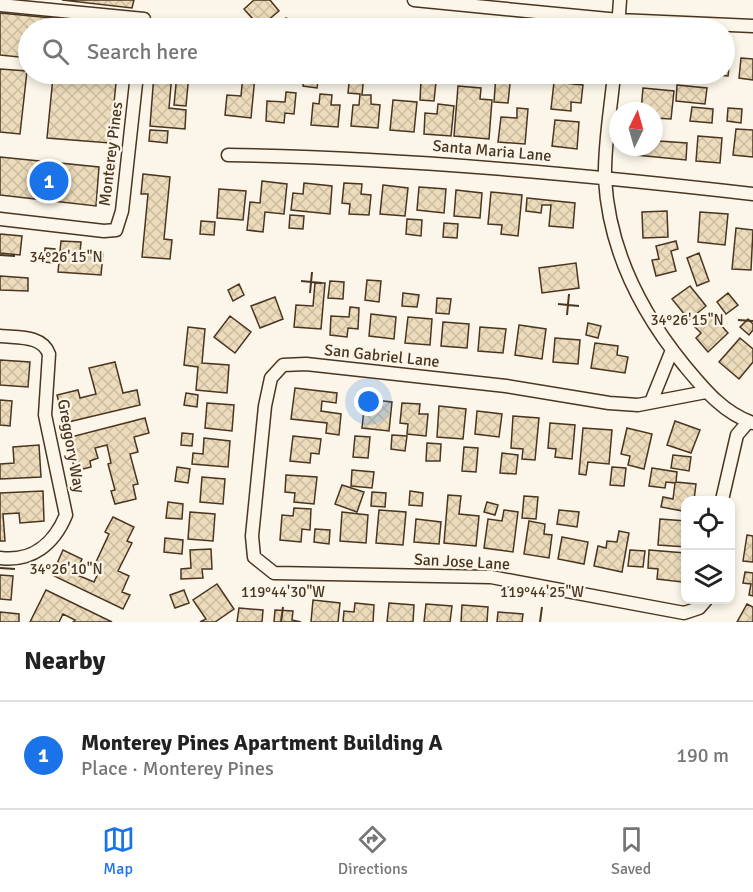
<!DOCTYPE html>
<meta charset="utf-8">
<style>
body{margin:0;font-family:Signika,sans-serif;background:#f2f2f2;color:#222}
.controls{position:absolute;right:18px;bottom:18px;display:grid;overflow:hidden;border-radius:12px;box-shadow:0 3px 9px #0003}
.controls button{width:54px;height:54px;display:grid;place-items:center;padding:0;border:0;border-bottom:2px solid #e0e0e0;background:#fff;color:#222;font:30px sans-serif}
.compass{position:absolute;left:609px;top:102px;width:54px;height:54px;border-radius:50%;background:#fff;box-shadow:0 3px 9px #0003;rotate:5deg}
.you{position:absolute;left:369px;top:402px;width:21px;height:21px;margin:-15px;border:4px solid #fff;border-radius:50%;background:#1a73e8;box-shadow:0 0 0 9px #1a73e833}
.badge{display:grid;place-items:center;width:39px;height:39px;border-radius:50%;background:#1a73e8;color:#fff;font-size:20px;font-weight:700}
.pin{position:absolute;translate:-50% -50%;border:3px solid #fff;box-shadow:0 2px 6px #0006}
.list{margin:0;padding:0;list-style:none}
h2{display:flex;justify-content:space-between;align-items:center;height:78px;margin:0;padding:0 24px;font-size:26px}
h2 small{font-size:20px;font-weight:400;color:#767676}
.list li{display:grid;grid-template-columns:39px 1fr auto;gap:18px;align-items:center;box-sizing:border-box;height:108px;padding:0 24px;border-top:2px solid #e0e0e0}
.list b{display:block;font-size:22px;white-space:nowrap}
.list p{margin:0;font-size:20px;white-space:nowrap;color:#767676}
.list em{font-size:20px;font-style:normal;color:#767676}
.icon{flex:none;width:33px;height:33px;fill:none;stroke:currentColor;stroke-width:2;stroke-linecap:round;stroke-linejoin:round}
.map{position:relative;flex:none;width:753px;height:622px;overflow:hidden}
.search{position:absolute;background:#fff;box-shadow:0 3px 9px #0003;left:18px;right:18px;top:18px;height:66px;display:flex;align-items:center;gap:15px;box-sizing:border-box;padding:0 21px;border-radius:33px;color:#767676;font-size:22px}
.sheet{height:186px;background:#fff}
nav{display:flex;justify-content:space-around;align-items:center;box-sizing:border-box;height:84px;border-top:2px solid #e0e0e0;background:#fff;font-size:16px;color:#767676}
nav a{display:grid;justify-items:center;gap:3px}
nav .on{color:#1a73e8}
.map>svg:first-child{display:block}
.building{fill:url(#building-cross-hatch);stroke:#4a3520;stroke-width:1.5}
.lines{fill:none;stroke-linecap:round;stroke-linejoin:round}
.street-casing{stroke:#4a3520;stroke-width:15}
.street{stroke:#fbf6e9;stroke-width:12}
.ticks{fill:none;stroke:#4a3520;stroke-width:2}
.labels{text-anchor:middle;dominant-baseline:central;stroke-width:4.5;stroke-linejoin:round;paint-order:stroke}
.street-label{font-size:16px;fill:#4a3520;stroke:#fbf6e9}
.ticks-label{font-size:15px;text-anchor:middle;fill:#4a3520;stroke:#fbf6e9;stroke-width:4.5;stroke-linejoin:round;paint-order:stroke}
</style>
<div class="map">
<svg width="753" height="622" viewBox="0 0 753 622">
<defs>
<pattern id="building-cross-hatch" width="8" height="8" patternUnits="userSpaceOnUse" patternTransform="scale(1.5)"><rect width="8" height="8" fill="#ecdcbc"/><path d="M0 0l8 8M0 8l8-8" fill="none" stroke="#ccbda1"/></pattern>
</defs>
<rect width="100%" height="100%" fill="#fbf6e9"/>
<!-- building -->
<path class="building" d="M62 0H134L132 8Z
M254 0H270L279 11 260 27 244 9Z
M0 13 114 24 113 28H28V58L0 55Z
M286 18 309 27 308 28H281Z
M331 19 351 21 350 28H330Z
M361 20 388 23 387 28H360Z
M724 51H731L728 76 704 74H724Z
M741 58 753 59V80L739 78Z
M0 69 27 71 20 134 0 132Z
M154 74H172L169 108 186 110 185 129 150 126Z
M177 74H189L186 106 174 105Z
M304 74H319L317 88 303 86Z
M350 74H364L362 95H371V104L380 105 378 128 351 126 353 105H359L360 94 348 93Z
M496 74H511L508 103 494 102Z
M243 75 255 76 251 118 225 115 227 95 241 96Z
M53 77 116 83 110 143 47 138Z
M421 81 436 82 434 101 420 100Z
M554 82 583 85 581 103 571 102V111L551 109Z
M677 85 707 88 705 104 676 101Z
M458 86 481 88 480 99 492 100 489 139 454 136Z
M643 88 674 91 671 119 654 118V111H641Z
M286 92 296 93 294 114 285 113 284 123 266 121 267 101 285 102Z
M320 94 332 95 331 105H340L338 127 311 125 313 103 319 104Z
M393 100 417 102 414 132 390 130Z
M438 104 454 106 451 136 424 134 425 113 437 114Z
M692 107 713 109 712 123 690 121Z
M517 108 528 109 525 144 498 142 501 117 517 118Z
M728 108 742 109 741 123 727 121Z
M555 120 579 122 577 149 552 146Z
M654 129H660L659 141 687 143 686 160 636 155 637 147H654Z
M736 129 753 130V157L733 155Z
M150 130 168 131 167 143 149 141Z
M698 136 722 138 720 163 696 161Z
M0 157 99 167 96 206 0 195Z
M143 174 170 177 164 239 172 240 170 259 142 257 148 194H141Z
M262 181 287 184 284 214 265 212 263 232 247 230 250 202 260 203Z
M304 183 332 186 330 214 291 210 293 193 303 194Z
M344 183 362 184 361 194 371 195 369 215 349 214 350 204 342 203Z
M383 185 408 188 405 216 380 214Z
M419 187 446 189 444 213 417 210Z
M219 189 246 191 243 220 217 218Z
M456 190 482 193 480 218 454 216Z
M491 192 522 195 518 236 501 234 502 225 488 224Z
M527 198 575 203 573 228 549 226 551 205H542L541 213 526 211Z
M667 211 668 237 643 238 642 212Z
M700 212 728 214 725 245 698 242Z
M290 215 304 216 303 229 289 228Z
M407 219 422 220 421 236 406 234Z
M201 221 215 222 214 235 200 234Z
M444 223 458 224 457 238 443 237Z
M736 228 753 230 751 270 732 269Z
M0 234 22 236 20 255 0 253Z
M61 241 81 242 80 252 103 254 101 275 58 272Z
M676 241 678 249 671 251 676 271 656 276 652 260 659 259 656 246Z
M45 248 55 249 54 263 44 262Z
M699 253 709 281 697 286 687 258Z
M576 263 579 288 542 293 539 268Z
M0 276 28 278V291L0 290Z
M367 280 381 281 379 302 365 300Z
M330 281 344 282 343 299 328 298Z
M315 283H325L321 329 294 327 296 305 313 306Z
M239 284 244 295 233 301 228 290Z
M690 286 706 306 689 320 672 299Z
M403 293 419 295 417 307 402 306Z
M728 293 738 305 726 314 717 302Z
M275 297 283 319 260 328 251 306Z
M437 298 451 299 449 314 436 313Z
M350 307 359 308 358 329 348 328 347 337 330 335 331 316 349 317Z
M710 313 728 333 708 352 696 338 701 333 695 327Z
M371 314 396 317 394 339 369 336Z
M230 316 251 332 235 353 214 337Z
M408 317 432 319 430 345 405 343Z
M748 319 753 324V330L749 335 740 327Z
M443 322 469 324 467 348 441 346Z
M588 323 601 326 598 338 586 335Z
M519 325 546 329 542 359 515 355Z
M188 327 205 329 202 363 229 365 227 393 196 390 198 367 184 365Z
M480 327 506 329 503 353 478 351Z
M555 338 580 340 578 364 553 362Z
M740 338 753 349V362L739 379 719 362Z
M595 343 618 346 617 355 628 357 625 373 591 368Z
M0 360 30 362 28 387 0 385Z
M115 362 123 393 137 390 140 405 64 423 57 395 78 390 80 398 96 394 89 368Z
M295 388 337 393 336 403 322 401 321 411 341 414 339 435 326 433 327 423 291 419Z
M186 393 198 395 197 407 184 405Z
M365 399 392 402 389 431 362 428Z
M0 400 12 401 10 426 0 425Z
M207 403 234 405 232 431 205 428Z
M402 403 420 404 419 414H428L426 436 407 434 408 424 400 423Z
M439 406 466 409 463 439 437 437Z
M477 411 502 414 499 437 475 434Z
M513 416 539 418 535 460 522 459 523 449 511 448Z
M145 418 149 433 134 437 138 452 130 454 138 484 133 485 136 499 115 504 111 491 115 490 108 464 111 463 107 445 95 448 98 458 90 461 91 467 75 471 67 438Z
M675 421 700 430 691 453 667 445Z
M550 423 575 425 572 459 555 457 556 449 548 448Z
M583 428 612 430 609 464 588 462 586 475 579 474Z
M627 428 652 434 644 469 628 465 630 456 621 454Z
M182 433 193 434 192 446 181 445Z
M392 435 407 436 405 451 391 449Z
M293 436 321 439 319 454 311 453 310 463 290 461Z
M355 436 370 437 368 458 353 457Z
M204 438 230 441 228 467 192 464 193 453 203 454Z
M427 443 441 444 440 461H426Z
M39 445 41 477 0 479V464L14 463 13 447Z
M464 447 478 448 476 472 462 471Z
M502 453 518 455 516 474 500 473Z
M673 455 691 457 689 471 671 468Z
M177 467 190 469 188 483 175 481Z
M612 467 626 468 624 486 610 485Z
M652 468 677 472 676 482 696 484 694 500 684 501 683 511 661 507 663 497 673 499 675 483 666 482 665 488 649 486Z
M352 470 374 472 372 488 351 486Z
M286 475 317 477 314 504 294 502 295 493 285 492Z
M202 477 225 479 223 504 200 502Z
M342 485 364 492 357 512 335 504Z
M43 491 44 521 20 523 19 513 3 514 5 541H0V493Z
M410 491 423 493 422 506 409 505Z
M372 492 386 493 385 507 371 506Z
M448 495 461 496 459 514 479 516 476 546 444 543Z
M524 496 538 497 536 519 522 518Z
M168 502 183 504 182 519 166 518Z
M487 502 498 505 495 515 484 512Z
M294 508 311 509 310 530 302 529 301 542 280 540 282 515 293 516Z
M379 510 406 512 403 545 376 543Z
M504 510 518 512 513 552 484 548 488 519 502 521Z
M559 510 579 512 577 527 557 524Z
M190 512 215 514 213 541 188 539Z
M342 512 368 515 366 543 340 541Z
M113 517 134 527 127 541 132 543 118 571 129 576 122 592 130 595 123 609 52 575 63 550 82 559 75 574 94 582 102 565 96 562 109 534 105 532Z
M416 519 441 522 439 544 414 542Z
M660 519 686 521V547L658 545Z
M529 521 545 524 544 534 552 535 549 558 524 554Z
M315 529 330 530 329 544 314 542Z
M619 531 629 533 622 572 594 566 598 546 606 548 607 541 617 542Z
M747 535 753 536V562L743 561Z
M562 537 588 542 584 564 558 559Z
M165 538 183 540 182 554 164 552Z
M211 549 212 569H202L203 578 181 579V569L191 568 190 550Z
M630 550 645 551 643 567 628 566Z
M649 550 685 553 682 582 657 579 658 569 648 568Z
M745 572 753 573V596L749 595 751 584 743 583Z
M0 575 13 576 11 600 0 599Z
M217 584 234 609 215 622H200L206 619 193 600Z
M46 590 112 622H73L75 620 63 614 59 622H30Z
M184 590 189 603 175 608 170 595Z
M313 600 340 603 338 622H311Z
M355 603 374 605 373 622H343L344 611 354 612Z
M389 603 414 605 413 622H387Z
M426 604 452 606 450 622H424Z
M747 604 753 607V622H737Z
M462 605 488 607 487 622H461Z
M239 608 263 610 262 622H237Z
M275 610 293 611 292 620 301 622H274Z
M0 612 19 614V622H0Z
M498 612 523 614 522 622H497Z"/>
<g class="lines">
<!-- street casing -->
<g class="street-casing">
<path id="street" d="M414 0 619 20 753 26
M0 5 144 19 143 28
M618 28 620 0
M614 74C611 108 604 144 605 179 609 249 640 311 684 365 704 389 723 413 753 423
M228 155C405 158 577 174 753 194
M0 219 104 231 116 230 122 211 137 74
M0 336C18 338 42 335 49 354L45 415 66 515C54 544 32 562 0 558
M651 402 672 350
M722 500 737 435 748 422
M706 600 699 608 684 613 491 577 274 573 254 557 252 536 265 406 271 378 283 365 306 364 506 386 609 403 638 405 706 392"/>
</g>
<!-- street -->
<use href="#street" class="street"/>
</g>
<!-- ticks -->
<path class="ticks" d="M0 255 15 256M301 281 322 283M310 293 312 272M558 304 579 306M567 315 569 294M738 320 753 321M0 568 15 569M281 622 283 607M540 622 542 607"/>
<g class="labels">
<!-- street labels -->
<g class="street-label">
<text transform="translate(492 151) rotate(5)">Santa Maria Lane</text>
<text transform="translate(111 154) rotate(-83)">Monterey Pines</text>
<text transform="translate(382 356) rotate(6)">San Gabriel Lane</text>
<text transform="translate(71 446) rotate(80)">Greggory Way</text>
<text transform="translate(462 562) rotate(3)">San Jose Lane</text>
</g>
</g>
<g class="ticks-label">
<text x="66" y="262">34°26'15"N</text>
<text x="687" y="325">34°26'15"N</text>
<text x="66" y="574">34°26'10"N</text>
<text x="283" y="597">119°44'30"W</text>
<text x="542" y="597">119°44'25"W</text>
</g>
</svg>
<div class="controls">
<button><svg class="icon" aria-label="locate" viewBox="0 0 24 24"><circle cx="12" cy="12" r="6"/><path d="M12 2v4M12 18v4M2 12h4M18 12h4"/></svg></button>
<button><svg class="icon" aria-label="layers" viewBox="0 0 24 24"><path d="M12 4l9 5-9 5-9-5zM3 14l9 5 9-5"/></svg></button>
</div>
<svg class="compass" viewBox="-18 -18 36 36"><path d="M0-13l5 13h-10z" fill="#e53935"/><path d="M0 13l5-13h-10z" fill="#767676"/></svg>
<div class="you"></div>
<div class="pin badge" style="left:49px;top:181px">1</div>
<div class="search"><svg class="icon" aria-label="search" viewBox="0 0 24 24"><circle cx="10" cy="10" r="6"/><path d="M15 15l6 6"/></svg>Search here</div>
</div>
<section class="sheet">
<h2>Nearby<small></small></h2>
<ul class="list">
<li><span class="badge">1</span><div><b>Monterey Pines Apartment Building A</b><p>Place · Monterey Pines</p></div><em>190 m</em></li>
</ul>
</section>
<nav>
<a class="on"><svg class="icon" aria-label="map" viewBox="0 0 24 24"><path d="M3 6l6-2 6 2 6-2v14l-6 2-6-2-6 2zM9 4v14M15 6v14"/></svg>Map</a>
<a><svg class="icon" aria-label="directions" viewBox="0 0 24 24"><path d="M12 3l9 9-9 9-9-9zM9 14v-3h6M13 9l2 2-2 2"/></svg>Directions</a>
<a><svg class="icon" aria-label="saved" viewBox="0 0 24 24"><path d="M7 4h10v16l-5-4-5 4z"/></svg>Saved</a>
</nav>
